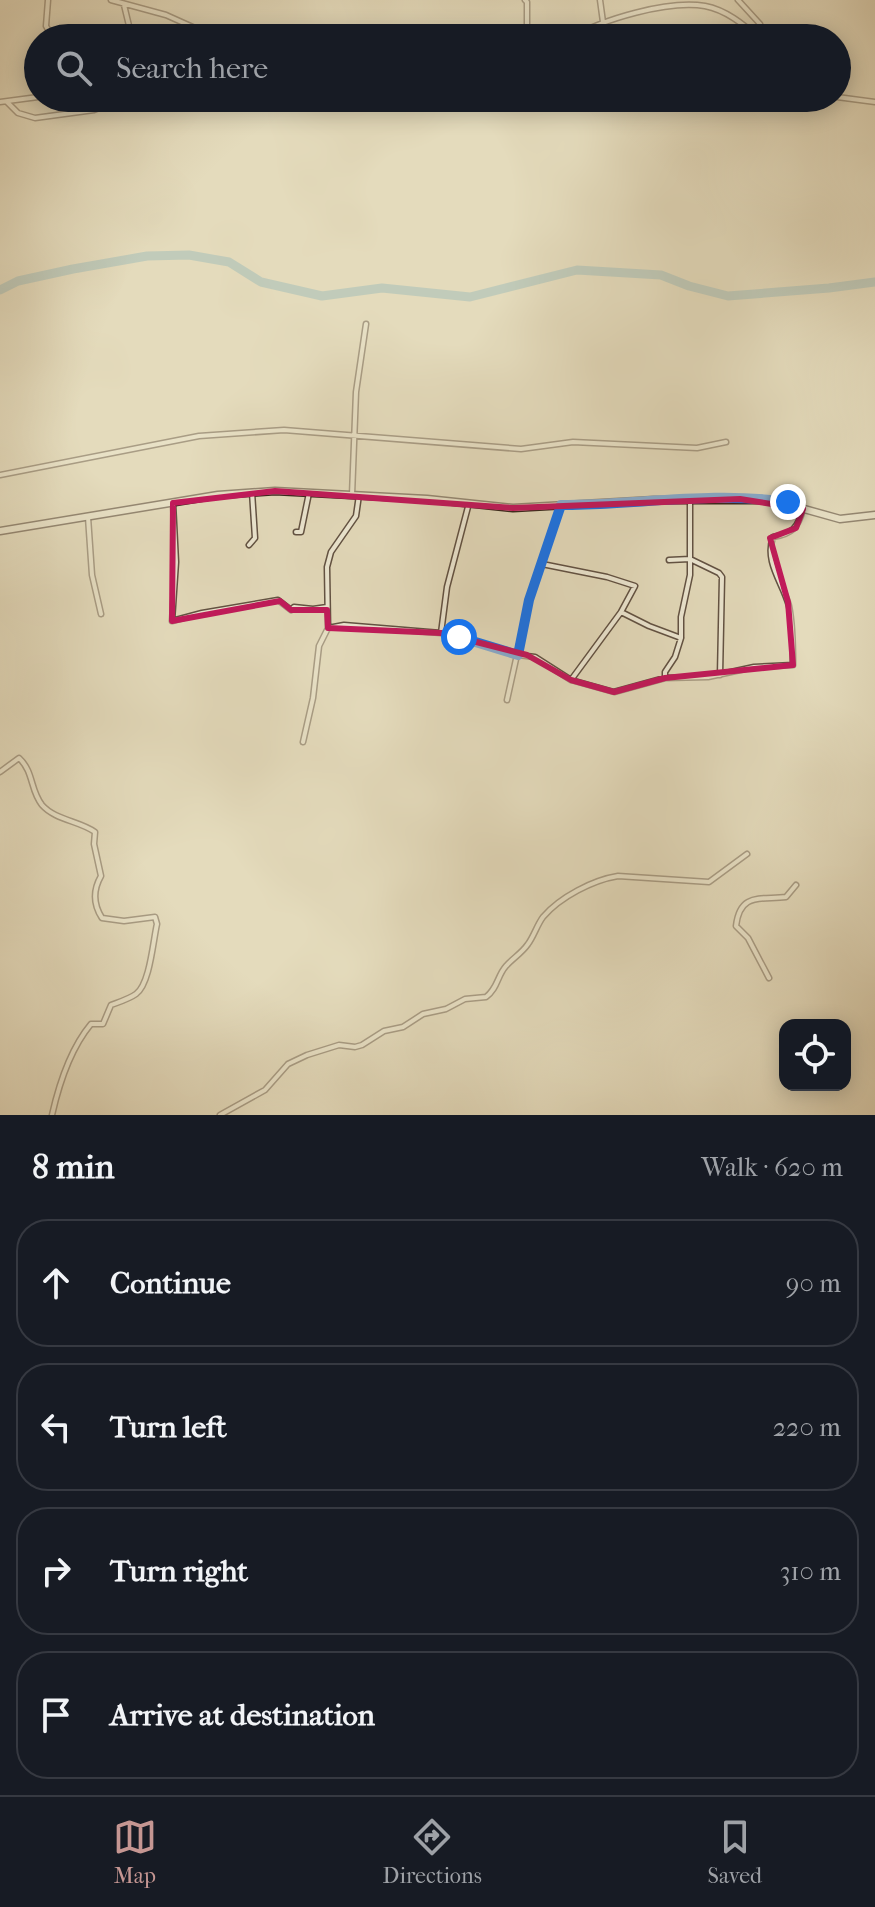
<!DOCTYPE html>
<meta charset="utf-8">
<style>
body{margin:0;font-family:"IM FELL French Canon",serif;background:#242831;color:#f1f3f6}
.controls{position:absolute;right:24px;bottom:24px;display:grid;overflow:hidden;border-radius:16px;box-shadow:0 4px 20px #0003}
.controls button{width:72px;height:72px;display:grid;place-items:center;padding:0;border:0;border-bottom:2px solid #363941;background:#171b24;color:#f1f3f6;font:40px sans-serif}
.stop{position:absolute;width:24px;height:24px;margin:-18px;border:6px solid #1a73e8;border-radius:50%;background:#fff}
.stop.end{background:#1a73e8;border-color:#fff;box-shadow:0 2px 8px #0008}
.list{margin:0;padding:0;list-style:none}
h2{display:flex;justify-content:space-between;align-items:center;height:104px;margin:0;padding:0 32px;font-size:34px}
h2 small{font-size:26px;font-weight:400;color:#9ea1a6}
.list li{display:grid;grid-template-columns:52px 1fr auto;gap:24px;align-items:center;box-sizing:border-box;height:128px;margin:0 16px 16px;padding:0 16px;border:2px solid #363941;border-radius:32px}
.list b{display:block;font-size:30px;white-space:nowrap}
.list em{font-size:26px;font-style:normal;color:#9ea1a6}
.icon{flex:none;width:44px;height:44px;fill:none;stroke:currentColor;stroke-width:2;stroke-linecap:round;stroke-linejoin:round}
.map{position:relative;flex:none;width:875px;height:1115px;overflow:hidden}
.search{position:absolute;background:#171b24;box-shadow:0 4px 20px #0003;left:24px;right:24px;top:24px;height:88px;display:flex;align-items:center;gap:20px;box-sizing:border-box;padding:0 28px;border-radius:44px;color:#9ea1a6;font-size:30px}
.sheet{height:680px;background:#171b24}
nav{display:flex;justify-content:space-around;align-items:center;box-sizing:border-box;height:112px;border-top:2px solid #363941;background:#171b24;font-size:22px;color:#9ea1a6}
nav a{display:grid;justify-items:center;gap:4px}
nav .on{color:#c59692}
.map>svg:first-child{display:block}
.lines{fill:none;stroke-linecap:round;stroke-linejoin:round}
.river{stroke:#97b9b8;stroke-width:9}
.street-casing{stroke:#625243;stroke-width:7}
.secondary-casing{stroke:#36251b;stroke-width:9}
.street{stroke:#ede8d3;stroke-width:4}
.secondary{stroke:#ede8d3;stroke-width:6}
.route{stroke:#1a73e8;stroke-width:10}
.marked{fill:none;stroke:#c2185b;stroke-width:6;stroke-linejoin:round}
</style>
<div class="map">
<svg width="875" height="1115" viewBox="0 0 875 1115">
<rect width="100%" height="100%" fill="#e4dbbc"/>
<filter id="stains"><feTurbulence type="fractalNoise" baseFrequency=".0025" numOctaves="4"/><feColorMatrix values="0 0 0 0 .2 0 0 0 0 .09 0 0 0 0 .02 0 0 0 .5 -.17"/></filter>
<radialGradient id="worn" r=".72"><stop offset=".6" stop-color="#630" stop-opacity="0"/><stop offset="1" stop-color="#630" stop-opacity=".3"/></radialGradient>
<g class="lines">
<!-- river -->
<path class="river" d="M0 290 18 281 73 269 147 256 189 255 229 262 261 282 322 296 382 288 470 297 577 270 661 275 689 286 728 296 829 288 875 282"/>
<!-- street casing -->
<g class="street-casing">
<path id="street" d="M48 0 46 26 53 38
M111 0 166 15 206 33 245 35 257 38
M525 0 527 2V38
M600 0 603 22
M738 0 760 24 764 38
M124 5 132 38
M289 38C336 28 342 21 389 38
M571 38C603 19 668 0 705 6 726 10 743 24 759 38
M837 97 875 102
M0 102 38 97
M7 102 18 113 35 118 94 110 120 99 140 101
M0 475 199 436 284 430 521 449 573 442 697 448 726 442
M352 495 356 392 366 324
M173 503 176 562 172 621 202 613 278 600 291 610 294 607 313 609 327 607
M88 517 92 575 101 614
M296 532H301L309 493
M249 545 255 538 252 492
M669 560 690 559 719 573 722 577 720 675
M542 564 607 577 635 586 621 612 571 680
M621 612 649 626 681 638
M328 628 344 625 441 633 518 655 535 657 571 680 614 692 665 678 708 677 754 667 793 665C793 645 793 625 789 606 783 583 764 562 773 537 792 534 798 528 803 509
M441 633 447 587 469 503
M665 678V672L675 657 681 638V617L690 575V500
M507 700 529 600 561 505
M303 742 313 698 319 646 328 628 327 567 331 552 356 516 359 495
M0 772 19 758C34 772 30 790 42 805 55 820 80 821 95 832L94 844 101 876C93 890 93 904 102 918L124 921 155 917 157 924C153 941 150 984 136 994 129 999 119 1002 111 1005L103 1024H91C71 1048 59 1084 52 1115
M769 978 748 938 736 926C740 892 761 900 786 897L796 885
M220 1115 265 1090 288 1064 307 1055 339 1045 355 1047 362 1045 384 1031 403 1027 423 1014 446 1009 465 999 486 997C498 988 497 976 506 966 513 958 522 953 528 944 534 936 537 925 543 917 560 897 593 880 618 876L709 882 747 854"/>
</g>
<!-- secondary casing -->
<g class="secondary-casing">
<path id="secondary" d="M0 531 218 495 275 491 427 499 513 508 654 500H772L840 519 875 515"/>
</g>
<!-- street -->
<use href="#street" class="street"/>
<!-- secondary -->
<use href="#secondary" class="secondary"/>
</g>
<g class="lines">
<!-- route -->
<path class="route" d="M459 637 518 655 529 600 561 505C636 505 713 491 788 502"/>
</g>
<!-- marked area -->
<path d="M0 0H875V1115H0ZM275 491 513 508 740 499 803 509 796 528 770 538 788 602 793 665 665 678 614 692 571 680 527 655 441 633 328 628 327 610H291L280 601 172 621 173 503Z" fill="#e4dbbc" fill-opacity=".55" fill-rule="evenodd"/>
<path class="marked" d="M275 491 513 508 740 499 803 509 796 528 770 538 788 602 793 665 665 678 614 692 571 680 527 655 441 633 328 628 327 610H291L280 601 172 621 173 503Z"/>
<rect width="100%" height="100%" filter="url(#stains)"/>
<rect width="100%" height="100%" fill="url(#worn)"/>
</svg>
<div class="controls">
<button><svg class="icon" aria-label="locate" viewBox="0 0 24 24"><circle cx="12" cy="12" r="6"/><path d="M12 2v4M12 18v4M2 12h4M18 12h4"/></svg></button>
</div>
<div class="stop" style="left:459px;top:637px"></div>
<div class="stop end" style="left:788px;top:502px"></div>
<div class="search"><svg class="icon" aria-label="search" viewBox="0 0 24 24"><circle cx="10" cy="10" r="6"/><path d="M15 15l6 6"/></svg>Search here</div>
</div>
<section class="sheet">
<h2>8 min<small>Walk · 620 m</small></h2>
<ul class="list">
<li><svg class="icon" aria-label="ahead" viewBox="0 0 24 24"><path d="M12 20V5M6 11l6-6 6 6"/></svg><div><b>Continue</b></div><em>90 m</em></li>
<li><svg class="icon" aria-label="left" viewBox="0 0 24 24"><path d="M17 20v-9H6M10 6l-5 5 5 5"/></svg><div><b>Turn left</b></div><em>220 m</em></li>
<li><svg class="icon" aria-label="right" viewBox="0 0 24 24"><path d="M7 20v-9h11M14 6l5 5-5 5"/></svg><div><b>Turn right</b></div><em>310 m</em></li>
<li><svg class="icon" aria-label="arrive" viewBox="0 0 24 24"><path d="M6 21V4h12l-3 4 3 4H6"/></svg><div><b>Arrive at destination</b></div></li>
</ul>
</section>
<nav>
<a class="on"><svg class="icon" aria-label="map" viewBox="0 0 24 24"><path d="M3 6l6-2 6 2 6-2v14l-6 2-6-2-6 2zM9 4v14M15 6v14"/></svg>Map</a>
<a><svg class="icon" aria-label="directions" viewBox="0 0 24 24"><path d="M12 3l9 9-9 9-9-9zM9 14v-3h6M13 9l2 2-2 2"/></svg>Directions</a>
<a><svg class="icon" aria-label="saved" viewBox="0 0 24 24"><path d="M7 4h10v16l-5-4-5 4z"/></svg>Saved</a>
</nav>
